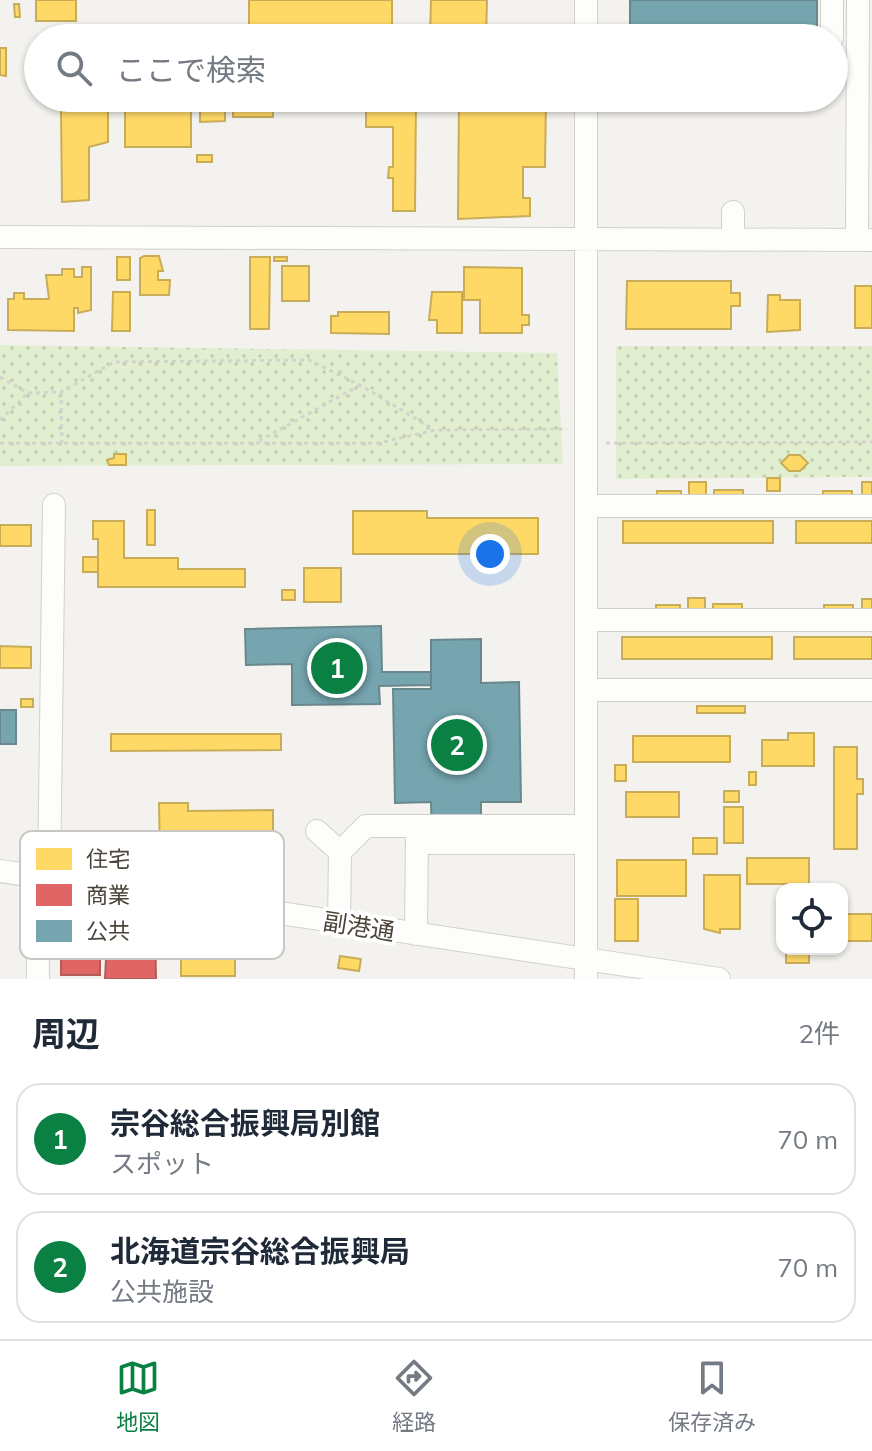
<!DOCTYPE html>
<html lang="ja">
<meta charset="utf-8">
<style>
body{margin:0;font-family:Mulish,"Noto Sans JP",sans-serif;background:#f6f6f7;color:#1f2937}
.controls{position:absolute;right:24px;bottom:24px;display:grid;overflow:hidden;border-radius:16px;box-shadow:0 2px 6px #0004}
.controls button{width:72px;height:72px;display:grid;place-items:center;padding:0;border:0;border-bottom:2px solid #e0e1e3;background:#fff;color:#1f2937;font:40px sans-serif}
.you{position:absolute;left:490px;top:554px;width:28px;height:28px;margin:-20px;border:6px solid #fff;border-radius:50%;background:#1a73e8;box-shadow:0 0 0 12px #1a73e833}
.badge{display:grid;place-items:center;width:52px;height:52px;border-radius:50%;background:#0b8043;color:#fff;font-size:26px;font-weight:700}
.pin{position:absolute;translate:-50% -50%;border:4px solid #fff;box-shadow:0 2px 8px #0006}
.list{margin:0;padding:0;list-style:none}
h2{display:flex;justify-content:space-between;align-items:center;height:104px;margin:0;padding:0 32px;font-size:34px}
h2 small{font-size:26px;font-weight:400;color:#747a83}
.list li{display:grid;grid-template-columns:52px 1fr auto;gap:24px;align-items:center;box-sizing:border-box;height:112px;margin:0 16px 16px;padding:0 16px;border:2px solid #e0e1e3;border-radius:24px}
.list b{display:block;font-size:30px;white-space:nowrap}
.list p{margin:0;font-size:26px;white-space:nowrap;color:#747a83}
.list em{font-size:26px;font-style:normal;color:#747a83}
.icon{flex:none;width:44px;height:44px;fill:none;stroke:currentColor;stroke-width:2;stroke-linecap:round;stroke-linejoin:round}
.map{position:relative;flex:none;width:872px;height:979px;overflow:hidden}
.search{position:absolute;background:#fff;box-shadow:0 2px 6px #0004;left:24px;right:24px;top:24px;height:88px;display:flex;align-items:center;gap:20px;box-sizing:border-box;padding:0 28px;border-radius:44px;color:#747a83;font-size:30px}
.sheet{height:360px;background:#fff}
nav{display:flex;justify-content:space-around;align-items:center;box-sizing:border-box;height:112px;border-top:2px solid #e0e1e3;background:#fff;font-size:22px;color:#747a83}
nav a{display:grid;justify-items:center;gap:4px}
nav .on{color:#0b8043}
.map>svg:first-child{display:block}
.park{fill:url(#park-dots)}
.homes{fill:#ffd966;stroke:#c9ac58;stroke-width:2}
.shops{fill:#e06666;stroke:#b35c58;stroke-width:2}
.public{fill:#76a5af;stroke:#69888c;stroke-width:2}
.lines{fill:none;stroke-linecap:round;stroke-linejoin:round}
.minor-casing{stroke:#d2d0cb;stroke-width:24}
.path{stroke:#d3d2cc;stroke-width:3;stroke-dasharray:4 4;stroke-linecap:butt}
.minor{stroke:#fdfdfc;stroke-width:22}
.labels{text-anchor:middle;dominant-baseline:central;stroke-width:8;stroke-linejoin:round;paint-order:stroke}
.street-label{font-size:24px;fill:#4b4439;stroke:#fff}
.key{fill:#fff;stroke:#c9c7c4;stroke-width:2}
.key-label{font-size:22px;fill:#4b4439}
</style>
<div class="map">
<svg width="872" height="979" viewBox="0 0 872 979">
<defs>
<pattern id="park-dots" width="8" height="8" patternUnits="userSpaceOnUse" patternTransform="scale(2)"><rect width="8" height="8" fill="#e1eecf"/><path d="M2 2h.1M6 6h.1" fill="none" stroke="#c3cdb2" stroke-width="1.8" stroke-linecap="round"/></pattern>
</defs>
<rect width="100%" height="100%" fill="#f4f2ee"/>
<!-- park -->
<path class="park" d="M0 345 557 353 563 464 0 466Z
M616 346H872V477L616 479Z"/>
<!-- homes -->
<path class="homes" d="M36 0H76V21H36Z
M249 0H392V27H249Z
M431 0H487L486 38H430Z
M14 4H19L20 17H15Z
M35 46H38V67H35Z
M0 48H6V76L0 75Z
M125 98H191V147H125Z
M200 98H225V121L200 122Z
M233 98H273V117H233Z
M366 98H416L415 211H393V178H388L389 167H393V127H366Z
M459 98H546L545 167H523V198H530V216L458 219Z
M61 110H108V142L89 147V200L62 202Z
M197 155H212V162H197Z
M144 256H159L163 271H158V280H170L169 295H140V258Z
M117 257H130V280H117Z
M250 257H270L269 329H250Z
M274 257H287V261H274Z
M282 266H309V301H282Z
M82 267H91V310L78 313V308H74V331L8 330V299H14V293H24V299H49L46 275H62V269H74V277H82Z
M464 267 522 268V315H529V325H522V333H480V300H464Z
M627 281H731V293H740V306H731V329H626Z
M855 286H872V328H855Z
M113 292H130V331H112Z
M432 292H462V333H437V320H429Z
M768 295H780V300H800V330L767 332Z
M338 312H389V334L331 333V316H338Z
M114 454H126V465H109L107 460 114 458Z
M789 455H800L808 463 800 471H789L781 463Z
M767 478H780V491H767Z
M689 482H706V495H689Z
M862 482H872V496H862Z
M714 490H743V496H714Z
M657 491H681V496H657Z
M823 491H852V495H823Z
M147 510H155V545H147Z
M353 511H427V518H538V554H353Z
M93 521H124V558H178V569H245V587H98V539H93Z
M623 521H773V543H623Z
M796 521H872V543H796Z
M0 525H31V546H0Z
M83 557H98V572H83Z
M304 568H341V602H304Z
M282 590H295V600H282Z
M688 598H705V609H688Z
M862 599H872V610H862Z
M713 604H742V610H713Z
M656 605H680V610H656Z
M824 605H853V610H824Z
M622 637H772V659H622Z
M794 637H872V659H794Z
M0 646 31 647V668H0Z
M21 699H33V707H21Z
M697 706H745V713H697Z
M788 733H814V766H762V740H788Z
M111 734H281V750L111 751Z
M633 736H730V762H633Z
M834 747H857V779H863V794H857V849H834Z
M615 765H626V781H615Z
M749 772H756V785H749Z
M724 791H739V802H724Z
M626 792H679V817H626Z
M159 803H188V811L273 810V858H160Z
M724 807H743V843H724Z
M693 838H717V854H693Z
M747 858H809V884H747Z
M617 860H686V896H617Z
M704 875H740V929H720V933L704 929Z
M615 899H638V941H615Z
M842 914H872V941H842Z
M181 942H235V976H181Z
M786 949H809V963H786Z
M340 956 361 959 359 971 338 968Z"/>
<!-- shops -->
<path class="shops" d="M108 918H125V927H155L156 979H105Z
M61 952H100V975H61Z"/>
<!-- public -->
<path class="public" d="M630 0H817V38H630Z
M381 626 382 672H431V685L379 686 380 704 292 705V664L246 665 245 629Z
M481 639V683L519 682 521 802H481V837H432L431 802 395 803 393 689H431V640Z
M0 710H16V744H0Z"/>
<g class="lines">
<!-- minor casing -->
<g class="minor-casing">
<path id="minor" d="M586 0V38
M832 38V0
M586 98V979
M731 98 732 99
M733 212V239
M0 237 872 240
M857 240 858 0
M586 506H872
M586 620H872
M586 690H872
M317 831 340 852 339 923
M417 843H586
M340 852 366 826H586
M0 871 719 979
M37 877 38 979
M49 878 54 505
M416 934 417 831"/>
</g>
<!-- path -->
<path class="path" d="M0 377 28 393 61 392 114 362 309 360 360 385 433 429
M61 392 62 443
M0 420 28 393
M259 441 360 385
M0 443H379L435 430 567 429
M606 443 872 442"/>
<!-- minor -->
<use href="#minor" class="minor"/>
</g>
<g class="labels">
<!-- street labels -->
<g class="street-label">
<text transform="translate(359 926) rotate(9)">副港通</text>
</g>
</g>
<!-- legend -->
<rect x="20" y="831" width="264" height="128" rx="12" class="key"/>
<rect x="36" y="848" width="36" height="22" fill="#ffd966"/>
<rect x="36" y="884" width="36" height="22" fill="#e06666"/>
<rect x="36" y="920" width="36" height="22" fill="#76a5af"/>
<g class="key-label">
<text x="86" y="867">住宅</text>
<text x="86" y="903">商業</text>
<text x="86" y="939">公共</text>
</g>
</svg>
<div class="controls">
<button><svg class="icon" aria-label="locate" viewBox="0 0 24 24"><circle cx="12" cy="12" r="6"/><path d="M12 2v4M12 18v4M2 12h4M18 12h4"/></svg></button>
</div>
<div class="you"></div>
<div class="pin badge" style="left:337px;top:668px">1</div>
<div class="pin badge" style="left:457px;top:745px">2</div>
<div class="search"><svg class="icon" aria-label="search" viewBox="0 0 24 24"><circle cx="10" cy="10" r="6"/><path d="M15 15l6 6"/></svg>ここで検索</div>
</div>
<section class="sheet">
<h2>周辺<small>2件</small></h2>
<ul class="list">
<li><span class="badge">1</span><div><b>宗谷総合振興局別館</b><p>スポット</p></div><em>70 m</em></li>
<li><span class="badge">2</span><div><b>北海道宗谷総合振興局</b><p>公共施設</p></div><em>70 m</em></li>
</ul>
</section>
<nav>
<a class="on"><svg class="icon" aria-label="map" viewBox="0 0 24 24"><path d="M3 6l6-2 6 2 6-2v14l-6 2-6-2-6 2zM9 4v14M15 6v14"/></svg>地図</a>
<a><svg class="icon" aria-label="directions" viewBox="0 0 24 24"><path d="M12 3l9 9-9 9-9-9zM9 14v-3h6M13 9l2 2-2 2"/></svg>経路</a>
<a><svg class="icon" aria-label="saved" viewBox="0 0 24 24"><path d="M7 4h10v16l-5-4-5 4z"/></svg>保存済み</a>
</nav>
